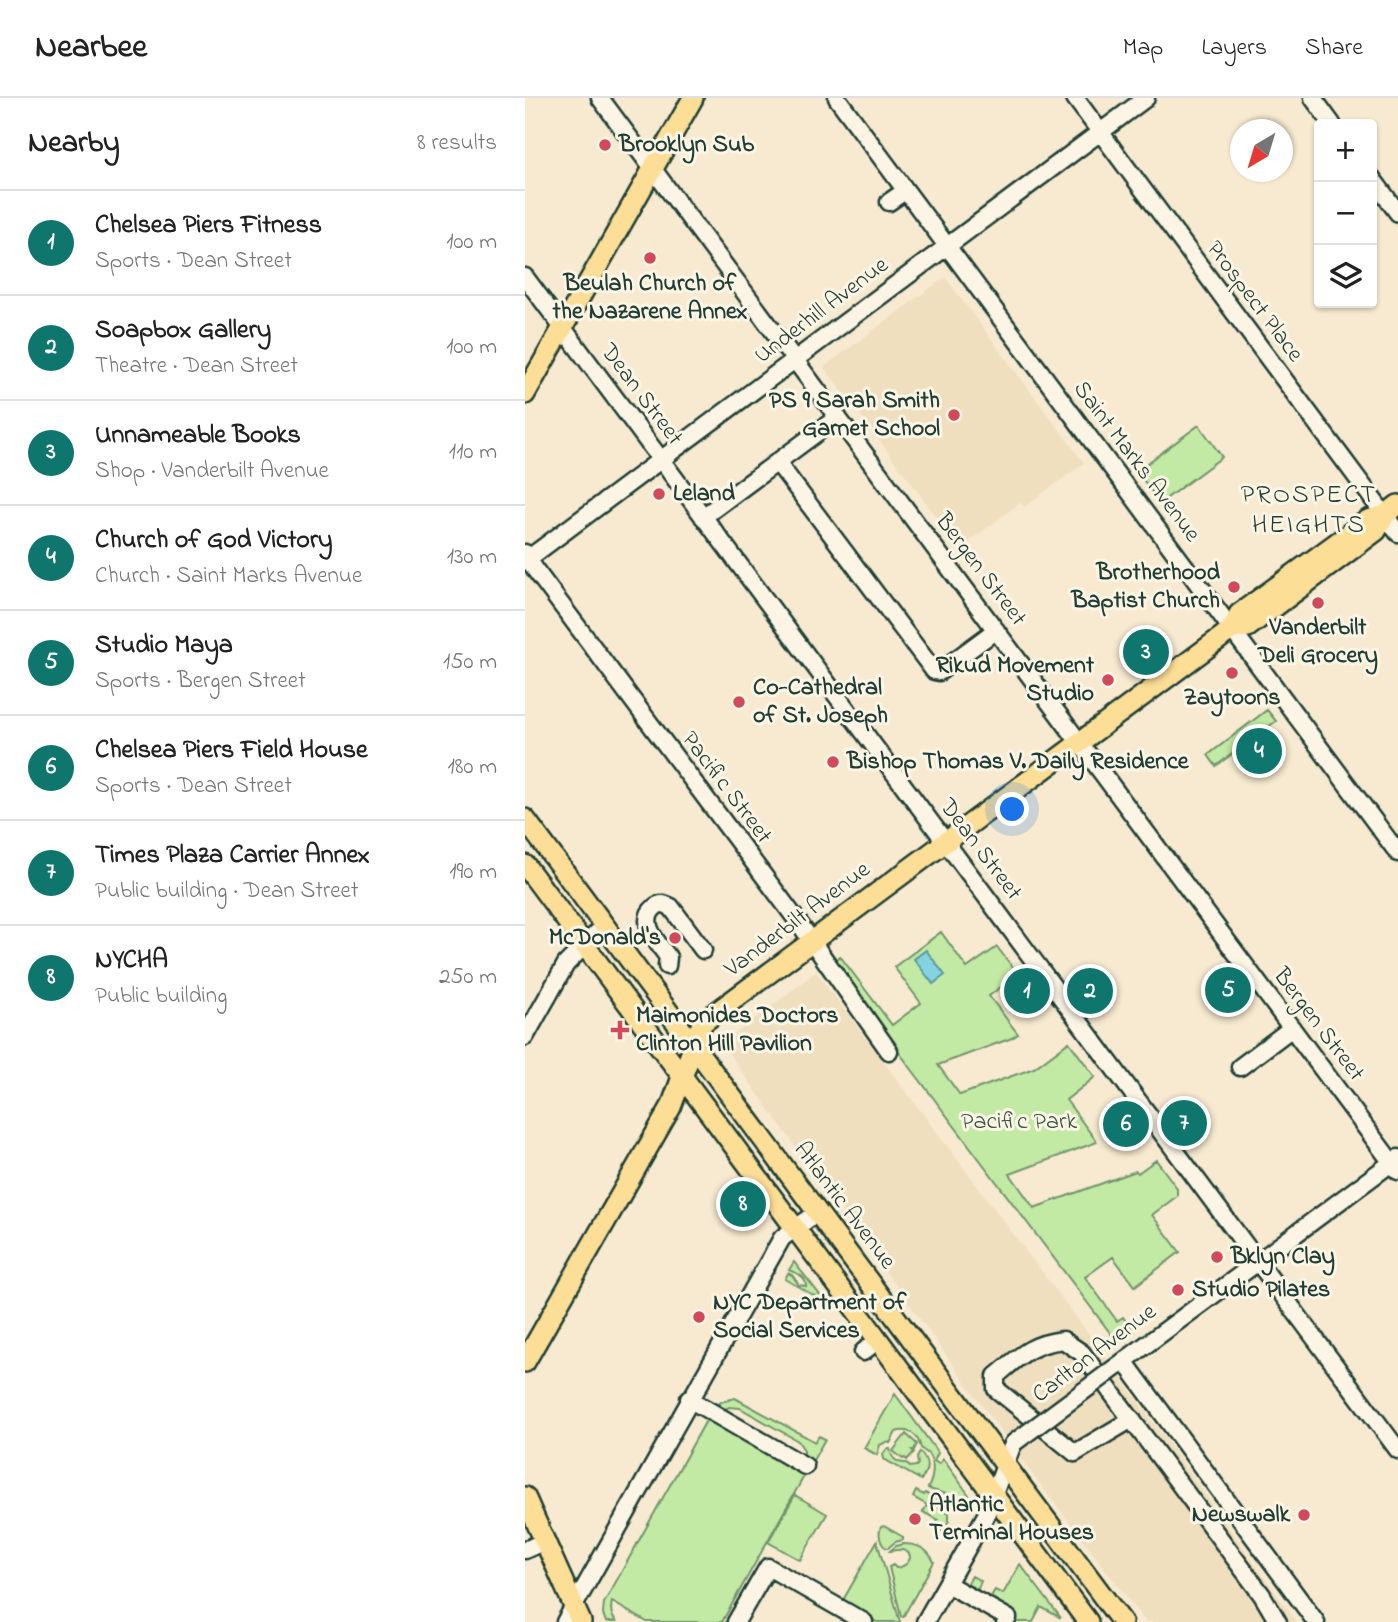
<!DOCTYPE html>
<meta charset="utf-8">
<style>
body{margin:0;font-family:"Indie Flower",sans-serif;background:#f6f6f6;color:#222}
.controls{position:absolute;right:21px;top:21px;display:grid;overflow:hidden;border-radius:7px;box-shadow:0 2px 5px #0004}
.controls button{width:63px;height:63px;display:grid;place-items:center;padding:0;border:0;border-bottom:2px solid #e0e0e0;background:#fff;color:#222;font:35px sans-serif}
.compass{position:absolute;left:705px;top:21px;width:63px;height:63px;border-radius:50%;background:#fff;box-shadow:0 2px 5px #0004;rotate:218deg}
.you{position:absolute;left:488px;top:712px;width:24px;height:24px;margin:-18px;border:5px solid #fff;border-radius:50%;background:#1a73e8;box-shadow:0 0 0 10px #1a73e833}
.badge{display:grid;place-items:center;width:46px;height:46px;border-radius:50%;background:#0f766e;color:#fff;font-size:23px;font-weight:700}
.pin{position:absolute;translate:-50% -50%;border:4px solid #fff;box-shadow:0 2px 7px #0006}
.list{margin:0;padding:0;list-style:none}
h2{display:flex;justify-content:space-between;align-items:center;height:91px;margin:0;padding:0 28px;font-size:30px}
h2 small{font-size:23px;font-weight:400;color:#767676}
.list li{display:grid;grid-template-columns:46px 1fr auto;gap:21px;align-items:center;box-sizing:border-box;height:105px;padding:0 28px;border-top:2px solid #e0e0e0}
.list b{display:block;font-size:26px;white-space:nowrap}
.list p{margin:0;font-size:23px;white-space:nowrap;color:#767676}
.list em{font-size:23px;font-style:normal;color:#767676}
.icon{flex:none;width:38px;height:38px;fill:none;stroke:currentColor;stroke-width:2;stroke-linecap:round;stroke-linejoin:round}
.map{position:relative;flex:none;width:873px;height:1524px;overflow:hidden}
header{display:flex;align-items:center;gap:42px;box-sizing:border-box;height:98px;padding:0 35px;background:#fff;border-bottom:2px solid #e0e0e0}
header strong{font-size:33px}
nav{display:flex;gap:38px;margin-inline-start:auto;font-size:24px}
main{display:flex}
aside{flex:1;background:#fff}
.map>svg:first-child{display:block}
.built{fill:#f0dfbe}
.green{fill:#c3eaa4;stroke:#71946c;stroke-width:2;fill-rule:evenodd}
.water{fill:#84d3e1;stroke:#5c979c;stroke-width:2}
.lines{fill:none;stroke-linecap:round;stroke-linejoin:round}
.minor-casing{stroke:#1f3d34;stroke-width:21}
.major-casing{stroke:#1f3d34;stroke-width:24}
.minor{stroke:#fcf5e5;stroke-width:16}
.major{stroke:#fdde96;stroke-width:19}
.minor-bridge-casing{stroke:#1f3d34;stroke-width:21;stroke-linecap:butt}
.minor-bridge{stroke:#fcf5e5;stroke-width:16}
.poi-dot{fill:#d1495b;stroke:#fcf5e5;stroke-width:2.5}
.labels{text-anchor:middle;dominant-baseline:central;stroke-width:6;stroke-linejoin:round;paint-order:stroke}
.poi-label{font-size:24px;font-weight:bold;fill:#1f3d34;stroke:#fcf5e5;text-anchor:start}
.street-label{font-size:24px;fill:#1f3d34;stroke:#fcf5e5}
.park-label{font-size:24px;fill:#385745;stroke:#fcf5e5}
.neighbourhood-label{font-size:26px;letter-spacing:2px;fill:#1f3d34;stroke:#fcf5e5}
</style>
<header>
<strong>Nearbee</strong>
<nav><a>Map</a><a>Layers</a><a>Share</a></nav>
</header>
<main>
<aside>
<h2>Nearby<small>8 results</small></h2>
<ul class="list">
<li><span class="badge">1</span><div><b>Chelsea Piers Fitness</b><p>Sports · Dean Street</p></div><em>100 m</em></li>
<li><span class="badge">2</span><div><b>Soapbox Gallery</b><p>Theatre · Dean Street</p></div><em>100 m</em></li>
<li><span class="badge">3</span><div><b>Unnameable Books</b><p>Shop · Vanderbilt Avenue</p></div><em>110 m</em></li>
<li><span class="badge">4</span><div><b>Church of God Victory</b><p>Church · Saint Marks Avenue</p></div><em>130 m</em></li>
<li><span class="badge">5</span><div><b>Studio Maya</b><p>Sports · Bergen Street</p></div><em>150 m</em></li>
<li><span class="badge">6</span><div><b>Chelsea Piers Field House</b><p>Sports · Dean Street</p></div><em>180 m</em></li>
<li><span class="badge">7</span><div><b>Times Plaza Carrier Annex</b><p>Public building · Dean Street</p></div><em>190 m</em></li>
<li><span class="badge">8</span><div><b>NYCHA</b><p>Public building</p></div><em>250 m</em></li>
</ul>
</aside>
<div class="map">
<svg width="873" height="1524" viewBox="0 0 873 1524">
<rect width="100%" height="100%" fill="#f7ead0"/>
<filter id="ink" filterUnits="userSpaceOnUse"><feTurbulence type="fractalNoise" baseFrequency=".0143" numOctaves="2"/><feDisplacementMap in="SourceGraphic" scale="14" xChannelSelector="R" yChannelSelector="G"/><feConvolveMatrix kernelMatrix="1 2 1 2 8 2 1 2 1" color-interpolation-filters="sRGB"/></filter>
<g filter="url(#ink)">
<!-- built -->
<path class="built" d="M420 179 559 365 499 409 495 405 435 450 299 269Z
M291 874 584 1263 772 1524H621L498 1364 197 946Z"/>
<!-- green -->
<path class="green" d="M674 327 697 359 635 405 612 373Z
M742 612 751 623 691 668 683 657Z
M416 834 442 870 472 849 493 876 464 898 493 936 487 940 413 967 435 997 509 970 544 944 570 979 541 1002 572 1044 485 1076 509 1110 611 1073 613 1075 631 1062 652 1090V1098L627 1117 655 1154 610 1188 588 1159 560 1179 592 1223 598 1219 609 1234 592 1244 373 953V951L309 864 315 858 367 927 396 905 369 869Z
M269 1164 298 1201 297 1202 260 1181 263 1175 267 1177 274 1187 281 1188C281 1177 272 1176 264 1172Z
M370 1296 413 1355 409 1363 414 1366 418 1361 444 1397 443 1399 434 1402C424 1393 416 1397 403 1390 408 1380 410 1368 404 1357 402 1354 398 1353 396 1350 395 1348 395 1346 394 1344 390 1334 381 1331 371 1334L365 1345 361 1344 355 1347 352 1357 339 1350Z
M210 1300 290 1344 294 1338 300 1341 197 1524H122L87 1504C85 1512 86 1518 91 1524H81L78 1516 79 1505 187 1312 196 1304ZM204 1309 215 1310 273 1343 279 1352V1363L198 1312Z
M381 1336 392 1346 389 1352H387L389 1354 382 1362 380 1360 378 1361 368 1353Z
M362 1351H365C366 1360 372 1365 381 1365L385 1369 391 1368 393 1366 392 1360 395 1354C404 1363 404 1372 396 1382L359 1361 358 1356Z
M391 1393 399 1397 400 1395 412 1402C412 1409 417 1413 424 1415V1423L417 1433 410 1429 413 1422 398 1414 402 1407 388 1399Z
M270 1397 302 1416 275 1462 243 1444Z
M359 1428 378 1439V1442L370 1444 363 1450C355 1449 353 1435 356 1429Z
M352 1443 375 1524H352L317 1504Z
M378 1446C392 1446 403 1450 409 1464L378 1519 376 1518 364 1469 368 1467 371 1470C385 1468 391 1455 377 1452 373 1451 369 1453 365 1453L371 1448Z
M495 1466 536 1520 516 1509 508 1524H487L439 1492 447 1478 456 1483 452 1493 465 1500 470 1492 478 1496Z"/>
<!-- water -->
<path class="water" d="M401 852 420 877 408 886 389 861Z"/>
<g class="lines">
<!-- minor casing -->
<g class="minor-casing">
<path id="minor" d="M75 0 873 1073
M312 0 873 755
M550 0 873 435
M788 0 807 26
M847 80 873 115
M364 104 380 93
M0 179 873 1352
M252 364 409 573 414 574 471 532
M178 419 313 319
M0 455 11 473 274 825 364 953
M0 463 621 0
M142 868 143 859C134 846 112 824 130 809 136 804 140 806 146 809L178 852
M0 939 41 866 79 828
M715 969 767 930
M338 1254 353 1242
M599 1263 791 1524
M583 1275 873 1060
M164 1301 280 1368
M607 1321 550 1355 471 1291V1278C495 1258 505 1246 538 1242L557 1255 737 1497 753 1524
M0 1452 20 1443
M422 1486 483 1520 480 1524
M40 1524 257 1140 293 1114
M211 1524 243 1469 339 1524
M400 1524 461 1417 488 1346 490 1344"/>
</g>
<!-- major casing -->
<g class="major-casing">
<path id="major" d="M0 296 168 0
M707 531 714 516 843 422 860 417 873 407
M0 721 597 1524
M0 767 563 1524
M0 1264 146 1009 177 925 694 541 707 531 723 529 851 433 860 417
M0 1399 56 1524"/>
</g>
<!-- minor -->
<use href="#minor" class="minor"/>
<!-- major -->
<use href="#major" class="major"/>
<!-- minor-bridge casing -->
<g class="minor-bridge-casing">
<path id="minor-bridge" d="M490 1344 583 1275"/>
</g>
<!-- minor-bridge -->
<use href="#minor-bridge" class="minor-bridge"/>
</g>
</g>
<!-- markers -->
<g class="poi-dot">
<circle cx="80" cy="47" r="7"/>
<circle cx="125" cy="160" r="7"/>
<circle cx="429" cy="317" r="7"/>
<circle cx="134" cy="396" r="7"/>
<circle cx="709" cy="489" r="7"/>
<circle cx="793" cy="505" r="7"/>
<circle cx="707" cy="575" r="7"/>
<circle cx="583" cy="582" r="7"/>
<circle cx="214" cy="604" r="7"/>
<circle cx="308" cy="664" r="7"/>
<circle cx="150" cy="840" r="7"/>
<path d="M91.5 921.5h7v7h7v7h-7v7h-7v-7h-7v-7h7z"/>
<circle cx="692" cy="1159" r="7"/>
<circle cx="653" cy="1192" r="7"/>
<circle cx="174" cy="1219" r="7"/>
<circle cx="779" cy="1417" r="7"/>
<circle cx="390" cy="1421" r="7"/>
</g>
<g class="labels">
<!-- poi labels -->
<g class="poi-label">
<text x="94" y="47">Brooklyn Sub</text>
<text x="125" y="186" text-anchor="middle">Beulah Church of<tspan x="125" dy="28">the Nazarene Annex</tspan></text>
<text x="415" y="303" text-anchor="end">PS 9 Sarah Smith<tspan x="415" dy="28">Garnet School</tspan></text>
<text x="148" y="396">Leland</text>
<text x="695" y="475" text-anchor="end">Brotherhood<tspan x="695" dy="28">Baptist Church</tspan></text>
<text x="793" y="530" text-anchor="middle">Vanderbilt<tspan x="793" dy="28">Deli Grocery</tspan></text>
<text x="569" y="568" text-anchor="end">Rikud Movement<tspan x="569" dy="28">Studio</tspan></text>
<text x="228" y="590">Co-Cathedral<tspan x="228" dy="28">of St. Joseph</tspan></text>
<text x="707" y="600" text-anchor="middle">Zaytoons</text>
<text x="322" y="664">Bishop Thomas V. Daily Residence</text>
<text x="136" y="840" text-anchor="end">McDonald's</text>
<text x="111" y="918">Maimonides Doctors<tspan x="111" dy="28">Clinton Hill Pavilion</tspan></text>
<text x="706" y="1159">Bklyn Clay</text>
<text x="667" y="1192">Studio Pilates</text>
<text x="188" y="1205">NYC Department of<tspan x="188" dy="28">Social Services</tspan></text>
<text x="404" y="1407">Atlantic<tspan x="404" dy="28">Terminal Houses</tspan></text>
<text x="765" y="1417" text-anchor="end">Newswalk</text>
</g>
<!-- street labels -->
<g class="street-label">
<text transform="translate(729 204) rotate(53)">Prospect Place</text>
<text transform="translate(297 213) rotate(-37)">Underhill Avenue</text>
<text transform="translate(116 297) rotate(53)">Dean Street</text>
<text transform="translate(611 364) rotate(53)">Saint Marks Avenue</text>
<text transform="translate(455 472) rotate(53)">Bergen Street</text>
<text transform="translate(201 690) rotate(53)">Pacific Street</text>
<text transform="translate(455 752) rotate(53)">Dean Street</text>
<text transform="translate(273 822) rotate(-37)">Vanderbilt Avenue</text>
<text transform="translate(793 927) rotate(53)">Bergen Street</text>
<text transform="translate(319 1108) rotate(53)">Atlantic Avenue</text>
<text transform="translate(570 1256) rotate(-37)">Carlton Avenue</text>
</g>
<!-- park labels -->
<g class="park-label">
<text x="494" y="1024">Pacific Park</text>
</g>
<!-- neighbourhood labels -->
<g class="neighbourhood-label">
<text x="784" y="398">PROSPECT<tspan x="784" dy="30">HEIGHTS</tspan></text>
</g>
</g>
</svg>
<div class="controls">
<button>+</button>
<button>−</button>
<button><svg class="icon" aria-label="layers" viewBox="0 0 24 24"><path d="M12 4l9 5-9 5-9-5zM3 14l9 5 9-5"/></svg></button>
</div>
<svg class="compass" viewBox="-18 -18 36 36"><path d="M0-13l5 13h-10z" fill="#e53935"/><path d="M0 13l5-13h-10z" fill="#767676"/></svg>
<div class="you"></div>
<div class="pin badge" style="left:502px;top:893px">1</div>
<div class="pin badge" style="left:565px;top:893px">2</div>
<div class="pin badge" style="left:621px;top:554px">3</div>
<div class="pin badge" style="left:734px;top:653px">4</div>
<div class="pin badge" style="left:703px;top:892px">5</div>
<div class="pin badge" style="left:601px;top:1026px">6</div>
<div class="pin badge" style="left:659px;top:1025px">7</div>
<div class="pin badge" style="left:218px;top:1106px">8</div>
</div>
</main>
